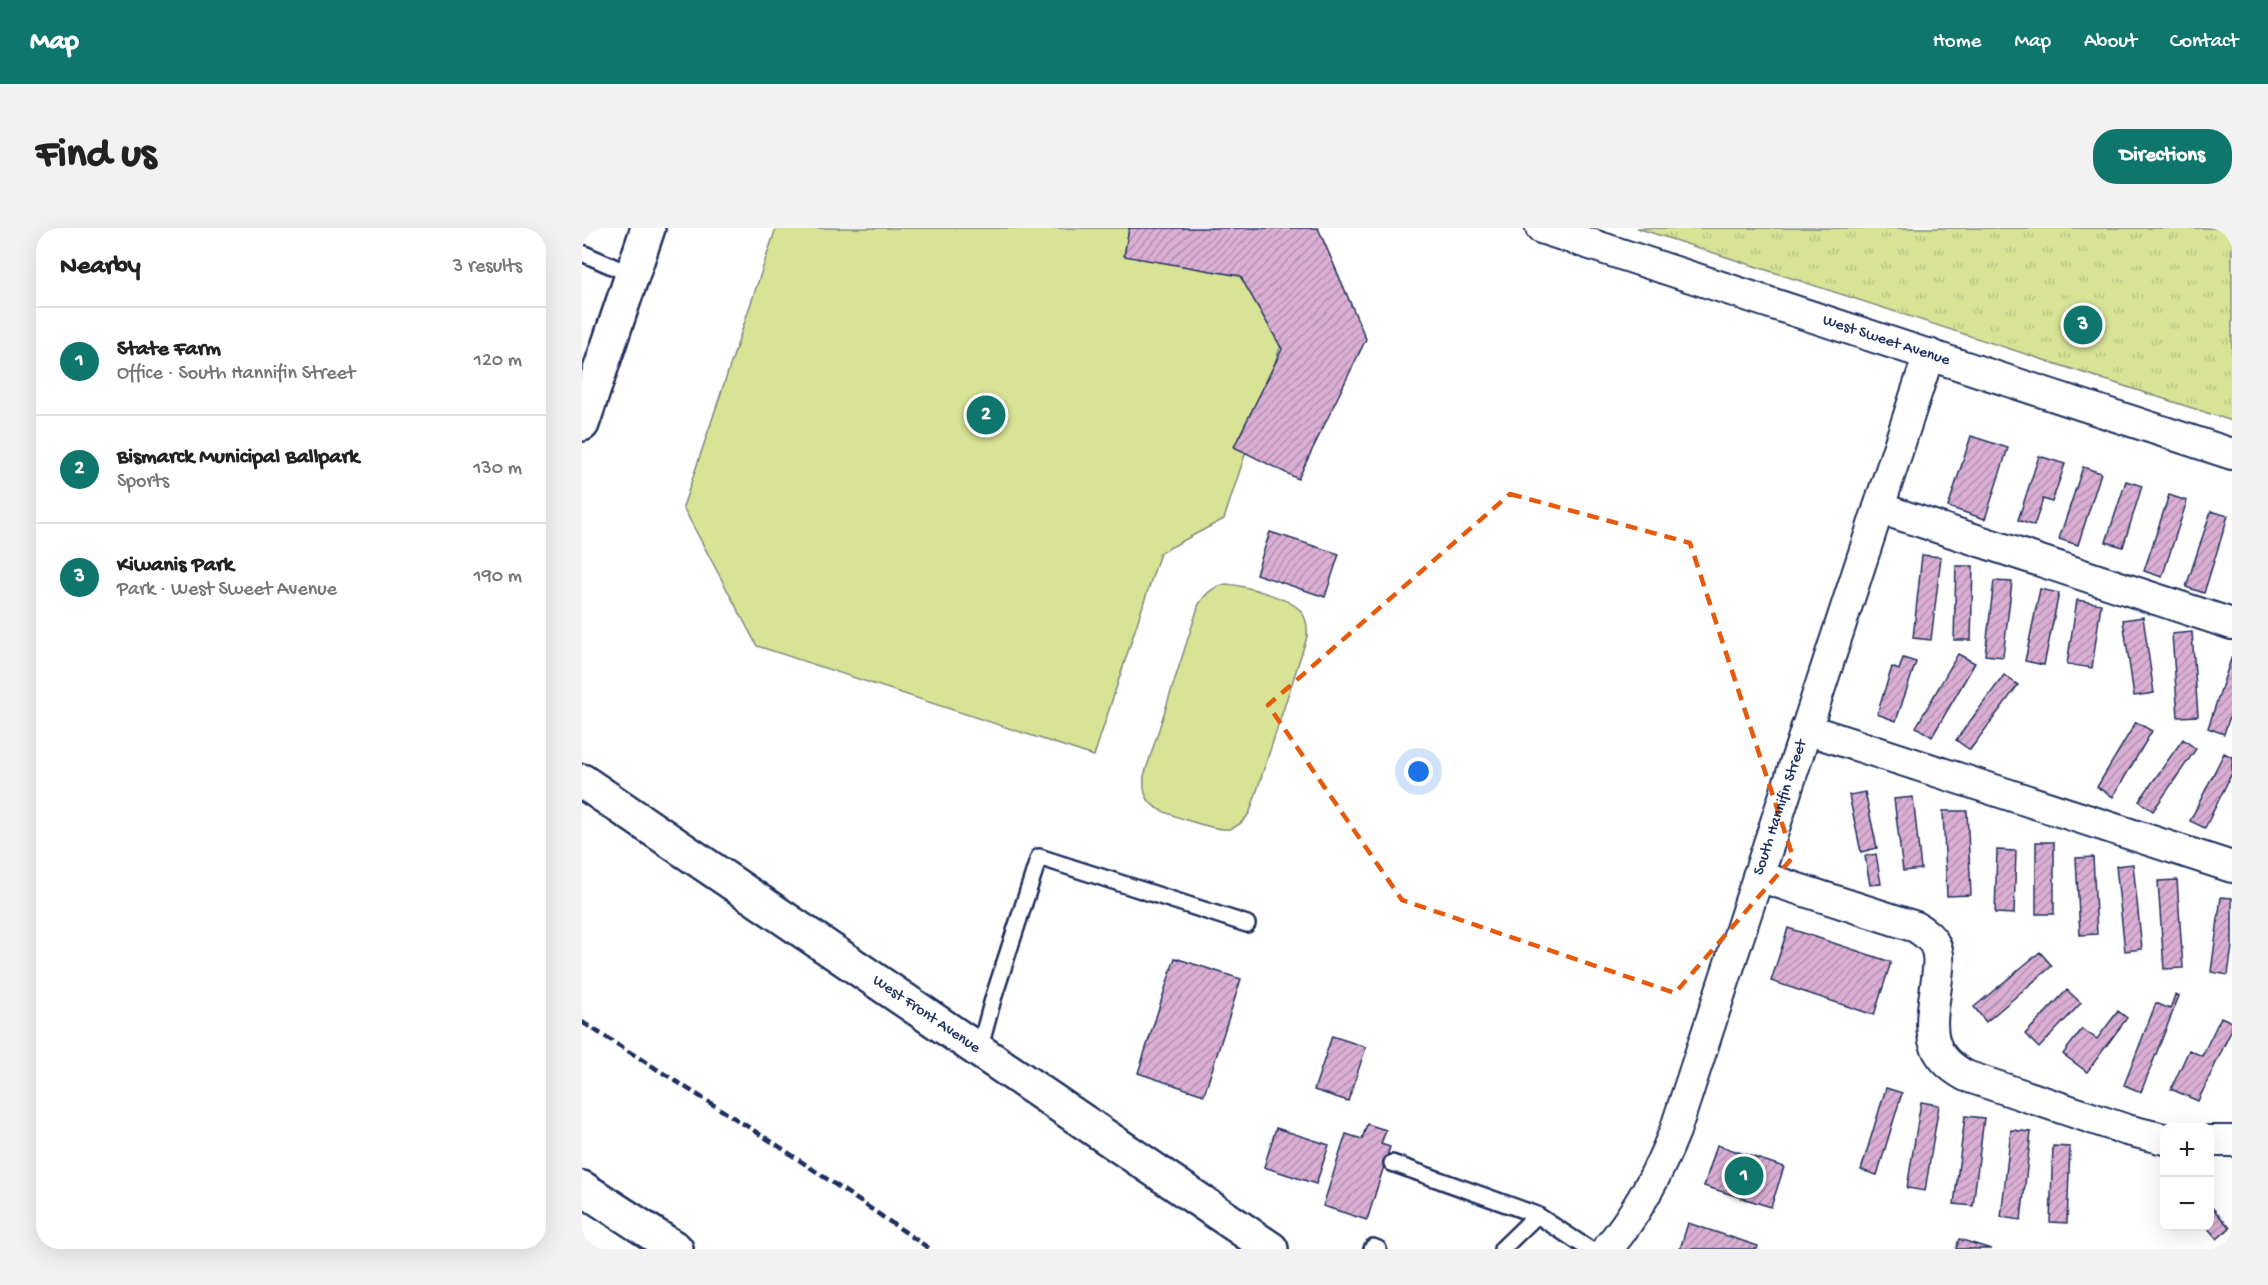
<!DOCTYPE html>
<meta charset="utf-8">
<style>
body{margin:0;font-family:"Gochi Hand",sans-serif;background:#f2f2f2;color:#222}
.controls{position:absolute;right:18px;bottom:18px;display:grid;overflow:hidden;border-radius:12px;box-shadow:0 6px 24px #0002}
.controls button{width:54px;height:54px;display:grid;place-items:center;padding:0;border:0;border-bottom:2px solid #e0e0e0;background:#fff;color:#222;font:30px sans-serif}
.you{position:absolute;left:837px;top:544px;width:21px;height:21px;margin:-15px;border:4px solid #fff;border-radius:50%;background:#1a73e8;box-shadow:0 0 0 9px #1a73e833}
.badge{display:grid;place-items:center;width:39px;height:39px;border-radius:50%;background:#0f766e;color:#fff;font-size:20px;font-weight:700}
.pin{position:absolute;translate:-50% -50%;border:3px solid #fff;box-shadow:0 2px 6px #0006}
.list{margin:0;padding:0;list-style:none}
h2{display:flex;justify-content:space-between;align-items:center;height:78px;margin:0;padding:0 24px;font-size:26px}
h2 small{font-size:20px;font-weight:400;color:#767676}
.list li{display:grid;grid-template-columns:39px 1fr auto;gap:18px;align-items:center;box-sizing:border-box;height:108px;padding:0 24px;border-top:2px solid #e0e0e0}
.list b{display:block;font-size:22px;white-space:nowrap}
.list p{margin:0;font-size:20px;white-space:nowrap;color:#767676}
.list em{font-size:20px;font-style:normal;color:#767676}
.map{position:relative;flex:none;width:1650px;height:1021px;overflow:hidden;border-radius:24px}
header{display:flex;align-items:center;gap:36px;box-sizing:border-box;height:84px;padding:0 30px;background:#0f766e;color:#fff}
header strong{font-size:28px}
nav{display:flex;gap:33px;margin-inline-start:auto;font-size:21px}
.intro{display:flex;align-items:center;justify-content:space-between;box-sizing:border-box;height:144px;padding:0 36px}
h1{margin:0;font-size:42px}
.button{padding:15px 27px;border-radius:24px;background:#0f766e;color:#fff;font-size:21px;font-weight:700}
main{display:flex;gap:36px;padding:0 36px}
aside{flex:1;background:#fff;border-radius:24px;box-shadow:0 6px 24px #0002}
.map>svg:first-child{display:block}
.grass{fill:url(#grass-tufts);stroke:#7a897a;stroke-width:1.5}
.pitch{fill:#d8e396;stroke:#7a897a;stroke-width:1.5}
.building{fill:url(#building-hatch);stroke:#1b2f5e;stroke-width:1.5}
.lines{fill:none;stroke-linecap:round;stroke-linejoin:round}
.lane-casing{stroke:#1b2f5e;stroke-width:20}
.street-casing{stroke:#1b2f5e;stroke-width:34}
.secondary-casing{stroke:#1b2f5e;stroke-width:38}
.primary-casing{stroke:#1b2f5e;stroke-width:38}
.lane{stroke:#fff;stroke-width:15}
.street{stroke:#fff;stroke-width:30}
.secondary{stroke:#fff;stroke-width:33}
.primary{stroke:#fff;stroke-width:33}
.rail{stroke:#1b2f5e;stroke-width:4.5;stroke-dasharray:9 4.5;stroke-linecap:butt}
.marked{fill:none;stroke:#e8590c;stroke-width:4.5;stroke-dasharray:12 8;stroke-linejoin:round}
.labels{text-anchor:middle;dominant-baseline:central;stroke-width:5;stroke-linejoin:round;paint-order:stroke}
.street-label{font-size:16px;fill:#1b2f5e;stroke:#fff}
</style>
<header>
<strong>Map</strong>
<nav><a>Home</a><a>Map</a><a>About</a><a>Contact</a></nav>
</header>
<div class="intro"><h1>Find us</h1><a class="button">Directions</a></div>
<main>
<aside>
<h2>Nearby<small>3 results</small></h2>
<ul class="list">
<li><span class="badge">1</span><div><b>State Farm</b><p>Office · South Hannifin Street</p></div><em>120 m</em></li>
<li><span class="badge">2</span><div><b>Bismarck Municipal Ballpark</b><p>Sports</p></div><em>130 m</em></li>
<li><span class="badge">3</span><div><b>Kiwanis Park</b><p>Park · West Sweet Avenue</p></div><em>190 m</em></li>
</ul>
</aside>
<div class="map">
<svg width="1650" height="1021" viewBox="0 0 1650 1021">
<defs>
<pattern id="grass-tufts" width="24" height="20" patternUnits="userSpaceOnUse" patternTransform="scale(1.5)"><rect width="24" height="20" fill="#d8e396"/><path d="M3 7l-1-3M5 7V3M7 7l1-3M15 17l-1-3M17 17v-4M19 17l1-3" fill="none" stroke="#b9c384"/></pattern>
<pattern id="building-hatch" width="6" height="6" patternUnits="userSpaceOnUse" patternTransform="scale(1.5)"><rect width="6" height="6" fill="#dbafd4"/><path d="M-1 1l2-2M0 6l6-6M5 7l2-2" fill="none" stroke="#b18faf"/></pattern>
</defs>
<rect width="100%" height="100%" fill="#fff"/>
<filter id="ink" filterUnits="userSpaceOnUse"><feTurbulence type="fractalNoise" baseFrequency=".0167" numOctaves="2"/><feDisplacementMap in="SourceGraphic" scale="12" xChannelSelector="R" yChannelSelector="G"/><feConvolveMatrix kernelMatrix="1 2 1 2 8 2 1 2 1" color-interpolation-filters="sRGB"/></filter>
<g filter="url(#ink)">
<!-- grass -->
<path class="grass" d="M1055 0H1650V193Z"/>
<!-- pitch -->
<path class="pitch" d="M194 0H560L673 38 706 95 642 291 578 325 512 528 175 418 101 279Z
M644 356C661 357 707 370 718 382 725 390 726 399 725 409L668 584C663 592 657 599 647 601 634 603 582 586 572 578 562 570 561 560 562 548L617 376C625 364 631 359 644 356Z"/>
<!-- building -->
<path class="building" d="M547 0H736L784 111 716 251 652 219 700 121 658 48 542 28Z
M1389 208 1426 220 1403 291 1366 279Z
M1457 228 1483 236 1470 274 1461 271 1452 298 1436 292Z
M1501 239 1519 245 1496 317 1477 311Z
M1544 253 1560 258 1541 319 1524 314Z
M1587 267 1605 273 1580 349 1562 343Z
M1629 283 1646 288 1622 365 1604 359Z
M688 304 757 326 743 369 674 346Z
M1340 327 1359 329 1349 412 1331 410Z
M1374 338H1391L1389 412H1372Z
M1412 353 1430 354 1421 429 1403 427Z
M1458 361 1477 365 1462 437 1443 433Z
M1495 372 1519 376 1510 440 1485 436Z
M1561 389 1572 465 1552 468 1541 392Z
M1610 404 1616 488 1596 489 1590 406Z
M1376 426 1393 435 1350 509 1334 499Z
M1650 428V482L1642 506 1626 500Z
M1321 430 1334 434 1314 493 1295 486 1310 439 1317 442Z
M1422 447 1436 457 1388 522 1374 512Z
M1554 494 1570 503 1531 569 1515 559Z
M1601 511 1614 521 1571 583 1557 573Z
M1642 525 1650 529V545L1623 600 1608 593Z
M1283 564 1295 620 1279 624 1267 567Z
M1331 569 1339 641 1321 643 1312 571Z
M1361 583H1385L1389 667 1365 668Z
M1454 614H1472V686H1454Z
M1415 622 1434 623 1432 686 1413 685Z
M1294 626 1299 656 1288 657 1283 628Z
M1511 629 1515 706 1498 707 1494 630Z
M1551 636 1560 721 1543 723 1534 638Z
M1595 652 1601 740 1582 741 1576 653Z
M1639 669 1650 670V718L1646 747 1629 744Z
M1206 700 1309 734 1292 787 1189 753Z
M1458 724 1470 738 1404 794 1392 779Z
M593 730 659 751 622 867 556 845Z
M1485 762 1499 775 1457 820 1443 806Z
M1593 767 1597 768 1559 864 1542 857 1574 775 1588 781Z
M1536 783 1545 790 1505 844 1481 826 1500 801 1515 811Z
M1639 789 1650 794V801L1616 873 1589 861 1607 822 1620 828Z
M750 808 784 819 766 873 732 862Z
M1304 860 1320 865 1295 947 1279 942Z
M1339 874 1357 877 1343 963 1325 960Z
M1383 888 1402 890 1391 978 1372 976Z
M785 896 804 902 799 916 808 919 785 992 741 978 764 906 780 911Z
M694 900 747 917 734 956 682 939Z
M1429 902 1449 904 1439 992 1419 989Z
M1135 917 1202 939 1189 979 1122 958Z
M1471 918 1488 919 1485 995 1468 994Z
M1628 977 1648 1000 1635 1011 1624 998H1628Z
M1106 995 1176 1018 1175 1021H1098Z
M1377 1011 1409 1021H1374Z"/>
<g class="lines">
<!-- lane casing -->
<g class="lane-casing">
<path id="lane" d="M0 25 50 47
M397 823 411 771 457 629 665 696
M810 935 955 987 1007 1021
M790 1021 791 1019 796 1021
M920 1021 955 987"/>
</g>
<!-- street casing -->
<g class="street-casing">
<g id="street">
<path id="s1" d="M959 0 1650 226"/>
<path d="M1297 280 1650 396"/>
<path d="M1224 501 1650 639"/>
<path d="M1176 648 1334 699C1343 705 1352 711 1355 722 1358 732 1356 741 1355 750 1350 793 1339 824 1384 848L1545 902 1582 911"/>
<path d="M1628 913H1650"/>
<path id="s2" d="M1025 1021C1055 986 1076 946 1093 903L1347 126"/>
</g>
</g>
<!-- secondary casing -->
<g class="secondary-casing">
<g id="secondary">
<path id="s3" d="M0 553 689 1021"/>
</g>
</g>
<!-- primary casing -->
<g class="primary-casing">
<path id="primary" d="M0 196 66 0
M0 960 94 1021"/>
</g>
<!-- lane -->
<use href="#lane" class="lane"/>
<!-- street -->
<use href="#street" class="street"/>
<!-- secondary -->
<use href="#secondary" class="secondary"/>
<!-- primary -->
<use href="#primary" class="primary"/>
<!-- rail -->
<path class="rail" d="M0 794 195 917 348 1021"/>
</g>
</g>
<!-- marked area -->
<path class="marked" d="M928 266 1108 315 1211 629 1093 765 820 672 686 477Z"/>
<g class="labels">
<!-- street labels -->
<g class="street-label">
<text stroke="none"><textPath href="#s1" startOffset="363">West Sweet Avenue</textPath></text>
<text stroke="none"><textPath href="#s2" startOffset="477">South Hannifin Street</textPath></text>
<text stroke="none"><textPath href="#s3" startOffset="416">West Front Avenue</textPath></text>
</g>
</g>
</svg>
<div class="controls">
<button>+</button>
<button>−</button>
</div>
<div class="you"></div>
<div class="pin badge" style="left:1162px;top:948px">1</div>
<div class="pin badge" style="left:404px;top:187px">2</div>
<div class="pin badge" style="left:1501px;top:97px">3</div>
</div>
</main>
